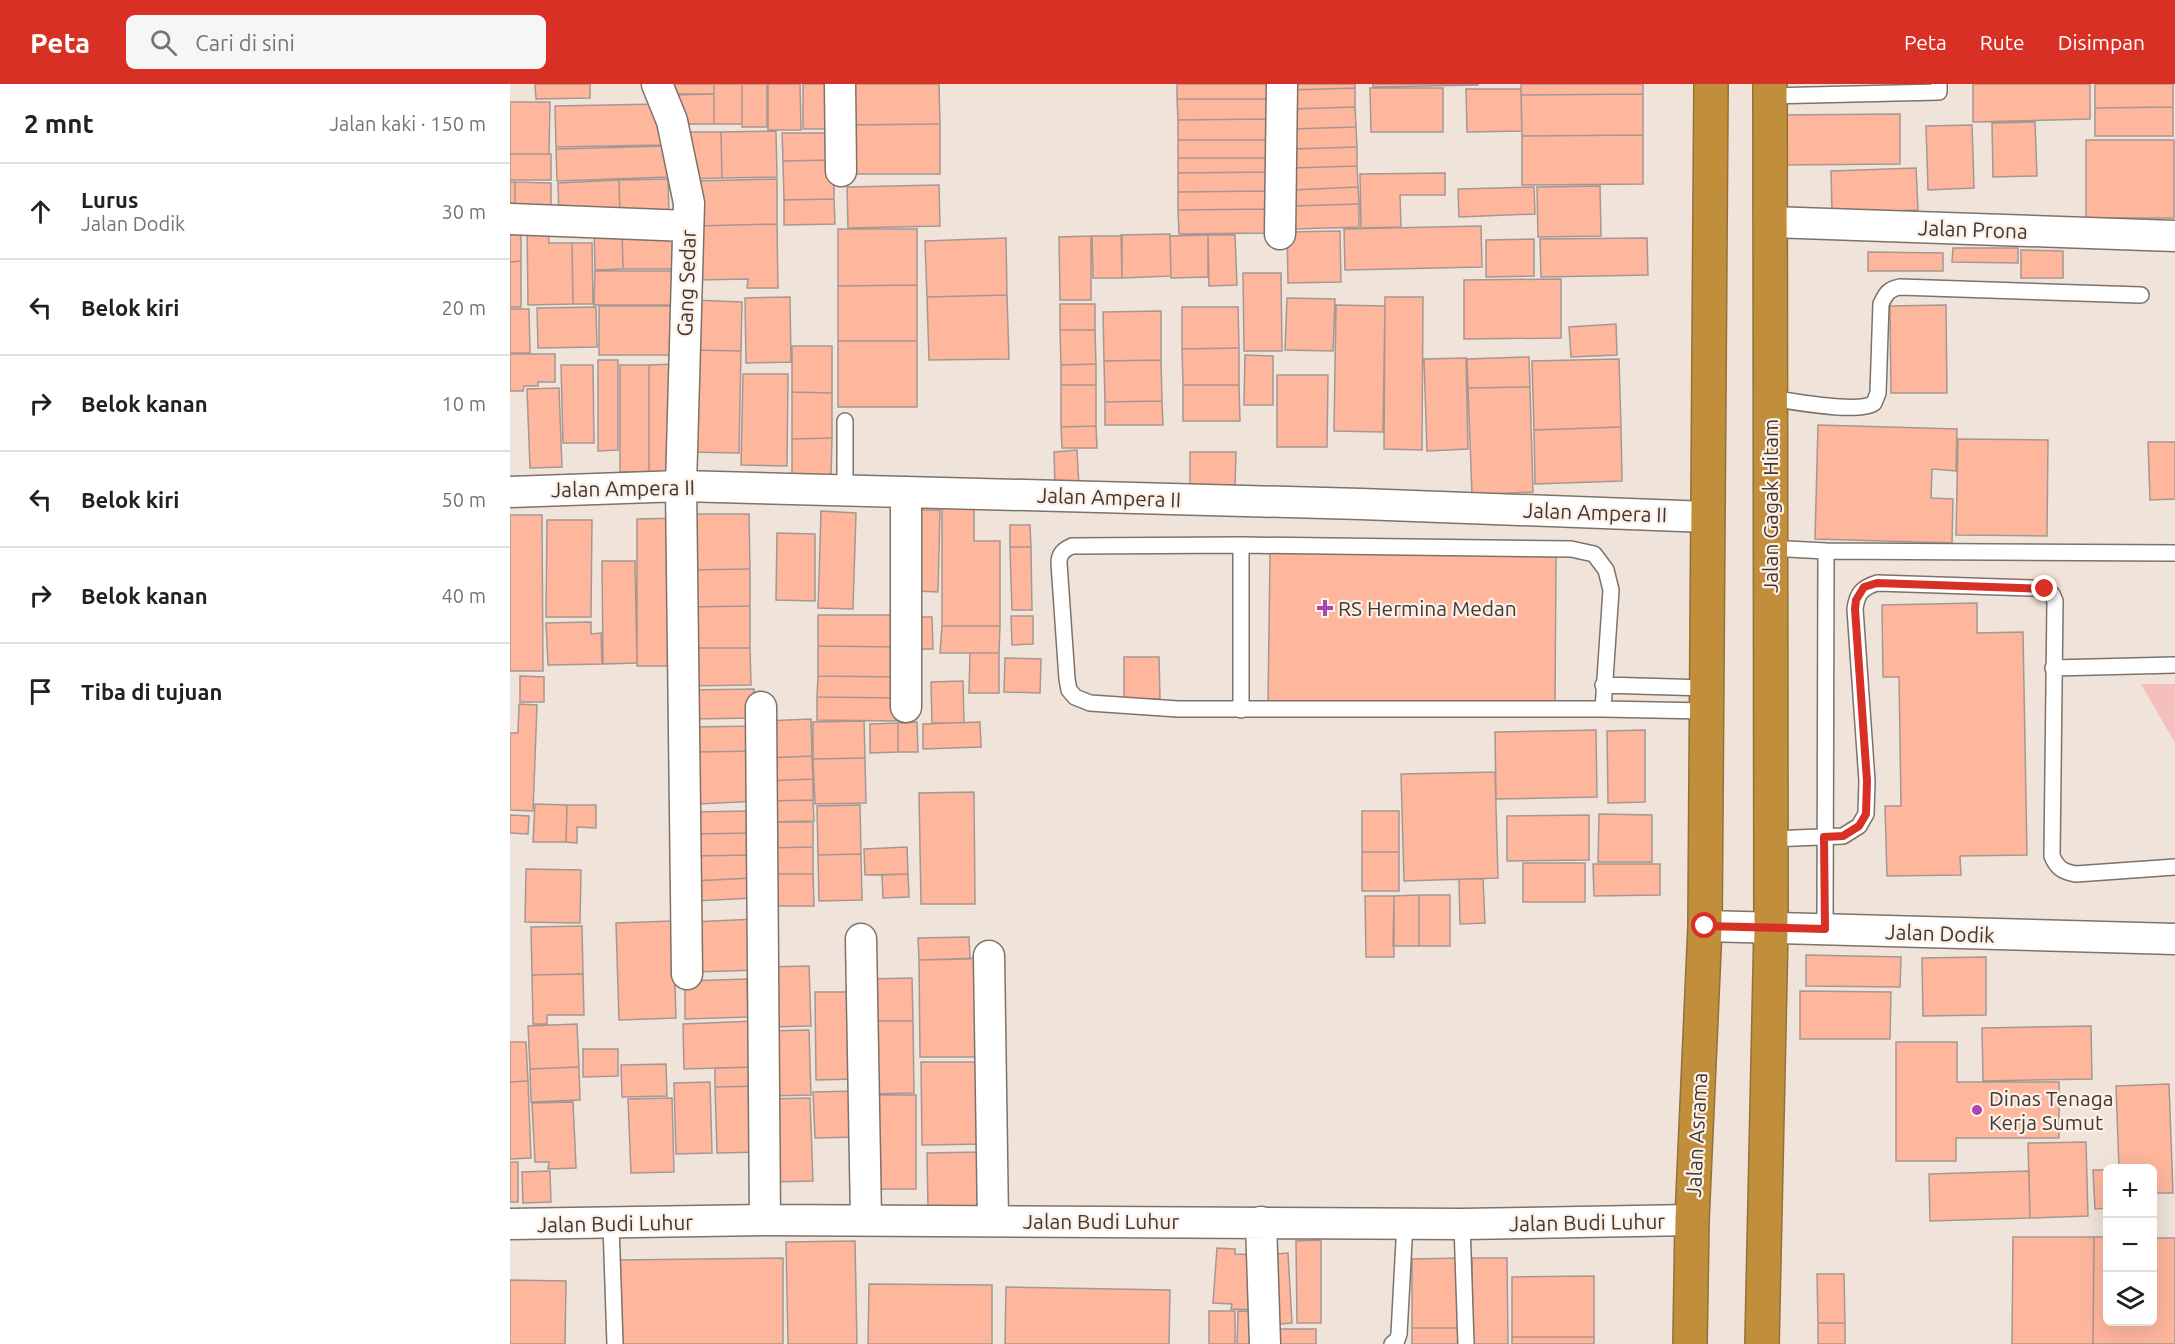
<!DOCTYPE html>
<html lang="id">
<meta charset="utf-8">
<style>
body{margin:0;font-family:Ubuntu,sans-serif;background:#f6f6f6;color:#202124}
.controls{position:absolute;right:18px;bottom:18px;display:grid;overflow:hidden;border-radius:9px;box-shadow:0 6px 24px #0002}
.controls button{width:54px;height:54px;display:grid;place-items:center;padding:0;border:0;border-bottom:2px solid #e0e0e0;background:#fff;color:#202124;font:30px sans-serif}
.stop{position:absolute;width:18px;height:18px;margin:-14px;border:4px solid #d93025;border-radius:50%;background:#fff}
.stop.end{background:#d93025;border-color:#fff;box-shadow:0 2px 6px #0008}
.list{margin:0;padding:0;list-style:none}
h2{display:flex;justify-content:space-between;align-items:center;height:78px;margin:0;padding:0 24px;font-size:26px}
h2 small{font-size:20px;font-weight:400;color:#757577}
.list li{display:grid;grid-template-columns:39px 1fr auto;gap:18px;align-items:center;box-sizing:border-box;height:96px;padding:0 24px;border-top:2px solid #e0e0e0}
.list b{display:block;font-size:22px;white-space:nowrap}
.list p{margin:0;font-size:20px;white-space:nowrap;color:#757577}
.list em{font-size:20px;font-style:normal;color:#757577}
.icon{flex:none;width:33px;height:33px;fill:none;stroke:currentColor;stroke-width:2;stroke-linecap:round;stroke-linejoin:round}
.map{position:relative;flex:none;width:1665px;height:1260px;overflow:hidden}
header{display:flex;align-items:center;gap:36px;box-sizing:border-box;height:84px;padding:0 30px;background:#d93025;color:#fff}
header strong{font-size:28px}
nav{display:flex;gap:33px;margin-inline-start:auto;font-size:21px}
.search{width:420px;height:54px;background:#f6f6f6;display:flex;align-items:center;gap:15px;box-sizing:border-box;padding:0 21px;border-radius:9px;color:#757577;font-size:22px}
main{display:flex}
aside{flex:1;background:#fff}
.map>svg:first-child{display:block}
.green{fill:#f3c0bd}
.building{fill:#feb69c;stroke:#a69792;stroke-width:1.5}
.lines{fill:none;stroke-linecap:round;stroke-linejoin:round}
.lane-casing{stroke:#7e7269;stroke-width:18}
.street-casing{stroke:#7e7269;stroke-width:33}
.highway-casing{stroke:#937139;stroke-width:36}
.lane{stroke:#fff;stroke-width:15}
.street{stroke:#fff;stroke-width:30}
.highway{stroke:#c18f3b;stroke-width:33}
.route{stroke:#d93025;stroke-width:8}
.poi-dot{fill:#ad47ab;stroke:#fef0e6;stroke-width:2}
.labels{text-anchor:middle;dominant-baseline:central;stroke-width:4.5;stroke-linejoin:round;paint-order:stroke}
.street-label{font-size:21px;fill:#3e3935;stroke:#fef0e6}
.poi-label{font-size:21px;fill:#3e3935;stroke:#fef0e6;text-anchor:start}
</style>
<header>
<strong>Peta</strong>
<div class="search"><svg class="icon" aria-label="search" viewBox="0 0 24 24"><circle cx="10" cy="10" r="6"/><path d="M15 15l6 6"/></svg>Cari di sini</div>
<nav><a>Peta</a><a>Rute</a><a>Disimpan</a></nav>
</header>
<main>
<aside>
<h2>2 mnt<small>Jalan kaki · 150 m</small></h2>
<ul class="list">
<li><svg class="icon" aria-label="ahead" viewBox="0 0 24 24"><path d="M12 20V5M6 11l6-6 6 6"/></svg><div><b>Lurus</b><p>Jalan Dodik</p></div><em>30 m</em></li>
<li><svg class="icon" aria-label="left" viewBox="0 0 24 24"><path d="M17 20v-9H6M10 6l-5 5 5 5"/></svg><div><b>Belok kiri</b></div><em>20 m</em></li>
<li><svg class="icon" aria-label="right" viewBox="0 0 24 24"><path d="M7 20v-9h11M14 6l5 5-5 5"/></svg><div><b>Belok kanan</b></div><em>10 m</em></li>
<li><svg class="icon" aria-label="left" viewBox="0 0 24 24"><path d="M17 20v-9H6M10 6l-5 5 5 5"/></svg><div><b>Belok kiri</b></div><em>50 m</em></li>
<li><svg class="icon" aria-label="right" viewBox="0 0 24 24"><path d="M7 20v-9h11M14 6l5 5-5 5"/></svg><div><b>Belok kanan</b></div><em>40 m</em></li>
<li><svg class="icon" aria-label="arrive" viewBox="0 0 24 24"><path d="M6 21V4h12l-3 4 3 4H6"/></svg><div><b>Tiba di tujuan</b></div></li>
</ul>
</aside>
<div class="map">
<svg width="1665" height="1260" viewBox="0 0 1665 1260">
<rect width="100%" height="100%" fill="#f0e3d9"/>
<!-- green -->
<path class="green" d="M1631 600H1665V659Z"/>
<!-- building -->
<path class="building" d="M25 0H80V14L26 15Z
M159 0H204V10L159 11Z
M204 0H232V40H204Z
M232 0H257V43H232Z
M258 0H290L291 46H258Z
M293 0H320V45H293Z
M335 0H429L430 40 335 41Z
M667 0H757V15H667Z
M780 0H845V4L780 6Z
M863 0H968V1L863 3Z
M1011 0H1133V10L1011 11Z
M1463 0H1580V35L1463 38Z
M1585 0H1663V23L1585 24Z
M845 4V23L781 25 780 6Z
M860 4H933V48H861Z
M956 5H1011L1012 47 957 48Z
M166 10H204V40H166Z
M1133 10V51L1012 52 1011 11Z
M667 15H757V35L668 36Z
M0 18H40L39 70H0Z
M150 20 151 61 46 63 45 22Z
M845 23 846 43 781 45V25Z
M1663 23V52H1585V24Z
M1390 30V80L1268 81V31Z
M757 35V56H668V36Z
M1525 38 1527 92 1483 93 1482 39Z
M430 40V90H336L335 41Z
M1462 41 1464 104 1418 106 1416 42Z
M846 43 847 63 782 65 781 45Z
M266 47 267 93 212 94 211 48Z
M178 48H211L212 94 179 95Z
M272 49H323L324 76 273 77Z
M1133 51V100L1012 101V52Z
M668 56H757L758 74H668Z
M1576 56H1664V134H1576Z
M157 62 158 93 47 97 46 65Z
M847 63V82L783 84 782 65Z
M0 70H41V96H0Z
M668 74H758V88L668 89Z
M324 76V115L274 116 273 77Z
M847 82 848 103 783 106V84Z
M1406 84 1408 126 1322 129 1321 87Z
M758 88V107L668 108V89Z
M935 89V111H890L891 143 851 144 850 90Z
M158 95 159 130 110 132 109 96Z
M267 95V140L187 142V97Z
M109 96 110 132 49 134 48 99Z
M0 98H5V129H0Z
M5 98 41 99V130L5 129Z
M429 101 430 142 338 144 337 103Z
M1090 102 1091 152 1028 153 1027 103Z
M848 103 849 120 784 122 783 106Z
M1024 103 1025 130 949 133 948 105Z
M758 107V125L668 126V108Z
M324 115 325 140 274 141V116Z
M849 120V143L785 145 784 122Z
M758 125V149L669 150 668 126Z
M0 138H11V177L0 178Z
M17 140H38L39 159H62L63 220 18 221Z
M267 140 268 204H237L238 195 188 196 187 142Z
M971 142 972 183 835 186 834 145Z
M167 143 168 185H113L112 144Z
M84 144H112L113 185 85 186Z
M328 145H407V201L328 202Z
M830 147 831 198 778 199 777 148Z
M660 150 661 192 612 194 611 151Z
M698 151H725L727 201 699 202Z
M698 151V193L661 194 660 152Z
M581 152V216H550L549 153Z
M582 152H612V194H583Z
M496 154 497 211 417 213 415 157Z
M1137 154 1138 191 1031 193 1030 155Z
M1024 155V192L976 193V156Z
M62 159H82L83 220H63Z
M1443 164H1508V179L1442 178Z
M1511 166 1553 167V194H1511Z
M1358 168 1433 169V187H1358Z
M11 177V223H0V178Z
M85 187H169L168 221H84Z
M733 189H771L772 267H734Z
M1051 195V254L954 255V196Z
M407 201V257H328V202Z
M497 211 499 275 419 276 417 213Z
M280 213 281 278 236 279 235 214Z
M875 213H913L912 366 874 365Z
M777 214 825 215 823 267 775 266Z
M182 216 232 218 231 267 181 266Z
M550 220H585V246H550Z
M826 221 875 222 873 348 824 347Z
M1436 221 1437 309H1381L1380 222Z
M89 222H166V271H89Z
M86 223 87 263 28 264 27 224Z
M672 223H728L729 264 672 265Z
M0 225H19L20 269H0Z
M651 227V276L594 277 593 228Z
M1106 240 1107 271 1061 273 1059 243Z
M550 246H585L586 280 551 281Z
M328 257H407V323H328Z
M282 262H322V309L282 308Z
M729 264V301H673L672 265Z
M181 266 231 267 229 369 179 368Z
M0 270H45V298H28V302H14L13 307H0Z
M735 271 763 272V321H734Z
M1019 273 1020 303 958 304 957 275Z
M956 274 958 365 917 367 914 275Z
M1109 275 1111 343 1024 346 1022 277Z
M88 276H108V366L88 367Z
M651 276 652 317 595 318 594 277Z
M166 280V388H139V281Z
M586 280V301H551V281Z
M51 281H83L84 359H53Z
M110 281H139V388H110Z
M233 290H278L277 382 231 381Z
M767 291H818L817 363H767Z
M551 301H586V342L551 343Z
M673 301H729L730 337H673Z
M1020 303 1023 408 962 411 958 304Z
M49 304 52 383 20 384 17 305Z
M282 308 322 309V354L282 355Z
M652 317 653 341H595V318Z
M1308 341 1447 345 1446 387 1422 385 1421 414 1443 415 1442 459 1305 455Z
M586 342 587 364H552L551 343Z
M1111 343 1112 397 1025 400 1024 346Z
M322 354 321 395H282V355Z
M1448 355 1538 356 1537 452 1446 451Z
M1638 358H1665V415L1640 416Z
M567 366 569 402 545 403 544 368Z
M680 368H726L725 401H680Z
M464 420V457H490V542H432V421Z
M408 426H430L428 508 407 507Z
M311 427 346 429 343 525 308 524Z
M176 430H239L240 485 177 486Z
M0 431H32L33 587H0Z
M171 434V582H127V435Z
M37 436H82L81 533H36Z
M500 441H520L521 463H500Z
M267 449 305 450V517L266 516Z
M500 463H521L522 526H502Z
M760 469 1046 471 1045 623 758 621Z
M92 477H125L127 579 93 580Z
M240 485V522L177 523V486Z
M1467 519V549L1513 548 1517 771 1450 772 1451 791 1377 792 1375 722H1391L1389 593H1373L1372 521Z
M240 522V564H177V523Z
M308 531H390V563L308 562Z
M501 532H523V560L502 561Z
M403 533H422L423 565H403Z
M81 538V550L91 549 92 580 38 581 36 539Z
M432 542H490L489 569H430Z
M308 562 390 563 389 593 308 592Z
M177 564H240L241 601 177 602Z
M460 569H489V609H459Z
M614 573H649L650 615H614Z
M495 574 531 575 530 609 494 608Z
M10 592 34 593V618H10Z
M308 592 389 593V614L307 613Z
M453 597 454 639H422L421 598Z
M244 605V634L181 635 180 606Z
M307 613 389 614V637L307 636Z
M9 620 27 621 23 727 0 726V649H8Z
M301 635 302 672 256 674 255 637Z
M354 637 355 674 303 675V638Z
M407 638 408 668H388V639Z
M470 638 471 663 413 665V640Z
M388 639V668L360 669V640Z
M248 642 249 667 186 668 180 643Z
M1086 646 1087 713 986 715 985 648Z
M1135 646V718L1098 719 1097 647Z
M249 667 250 717 188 720 186 668Z
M302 672 303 695 257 697 256 674Z
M355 674 356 719 305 720 303 675Z
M985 688 988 794 894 797 891 690Z
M303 695V716L257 717V697Z
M464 708 465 820H411L409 709Z
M303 716 304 737 258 738 257 717Z
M25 720 57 721 56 758H23Z
M57 721H86V744L67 743V759L56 758Z
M350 721 351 770 308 771 307 722Z
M240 727 241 749 182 750 181 728Z
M852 727H889V768H852Z
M1089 730 1142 731V778H1088Z
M0 731 19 732 18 750 0 749Z
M1079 731V776L997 777V732Z
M257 738H303V763L256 764Z
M241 749V771L182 772V750Z
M303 763V790H257L256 764Z
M397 763 398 790 355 791 354 765Z
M852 768H889V807H852Z
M351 770 352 816 309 817 308 771Z
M241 771 242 794 183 797 182 772Z
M1013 779H1075V818H1013Z
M1083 780H1150V811L1084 812Z
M16 785 71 786 70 839 15 838Z
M257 790H303L304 822H257Z
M398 790 399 813 373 814 372 791Z
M242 794 243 814 185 817 183 797Z
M949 795H973L975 839 950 840Z
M909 811H940V862H909Z
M909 811V862H883L884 812Z
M855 812H884V873H856Z
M246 835 249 886 184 888 182 838Z
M163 837 166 934 109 936 106 839Z
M72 842 73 890 22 891 21 843Z
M459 853 460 875 409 876 408 854Z
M1296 871 1391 873 1390 903 1296 902Z
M1476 873V931L1413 932 1412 874Z
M471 874 472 973H410L409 876Z
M299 882 301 942 258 943 256 883Z
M73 890 74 931H37V940H23L22 891Z
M402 894 403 937H361L360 895Z
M237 895 238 933 175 935V897Z
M1290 907 1381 908 1380 955H1290Z
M305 908H345L347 995 306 996Z
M244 937 246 983 174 985 173 940Z
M361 937H403L404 1009 362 1010Z
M67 940 69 983 20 985 18 942Z
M1581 942 1582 995 1473 997 1472 944Z
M299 946 301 1011 258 1012 256 947Z
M0 958H16L18 997 0 998Z
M1386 958H1447V998H1549V1054H1446V1077H1386Z
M73 965H108V992L73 993Z
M411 978H475L476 1060 412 1061Z
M156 980 157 1012 112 1013 111 981Z
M69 983 70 1016 21 1018 20 985Z
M248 983 249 1002 205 1003V984Z
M18 997 21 1074 0 1075V998Z
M200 998 202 1069 166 1070 164 999Z
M1659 1000 1663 1109H1642V1084H1609L1606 1002Z
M249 1002 251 1068 207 1069 205 1003Z
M347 1007 349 1053 305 1054 303 1008Z
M357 1011H406V1105H358Z
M162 1014 164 1088 121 1089 118 1015Z
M300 1014 303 1097 262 1098 258 1015Z
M63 1018 66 1084 38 1085 39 1078H25L22 1019Z
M1576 1058 1578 1132 1520 1134 1518 1059Z
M469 1068 470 1123 418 1124 417 1069Z
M0 1078H8V1118H0Z
M1583 1086H1598V1124L1585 1125Z
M40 1087 41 1118 13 1119 12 1088Z
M1519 1087 1520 1134 1420 1137 1419 1090Z
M1503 1153H1584L1583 1260H1502Z
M1584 1153H1598V1238H1642V1154H1665V1260H1583Z
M811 1156V1239H787L786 1157Z
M345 1157 347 1260H278L276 1158Z
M707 1164 725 1165V1170L751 1171 748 1226 721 1225 722 1220 703 1219Z
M778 1169 782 1239 758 1241 753 1171Z
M273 1174V1260H111L110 1176Z
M950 1174V1244H902V1175Z
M962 1174H997L998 1260H963Z
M1307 1190H1334L1335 1239H1308Z
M1084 1192V1253H1002V1193Z
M0 1196 56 1197 55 1260H0Z
M359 1200 482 1201V1260H358Z
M496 1203 660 1206 659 1260H495Z
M699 1227H725V1260H699Z
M728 1227 754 1228 753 1260H727Z
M1308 1239H1335V1260H1308Z
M902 1244H950V1260H902Z
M756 1245H806V1260H756Z
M1002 1253H1084V1260H1002Z"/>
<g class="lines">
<!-- lane casing -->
<g class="lane-casing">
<path id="lane" d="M1260 12 1429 8V0
M1260 314C1280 317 1349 330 1364 319L1368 309 1371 220C1376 209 1379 205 1390 203L1631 211
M335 407V337
M731 461 1061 465 1084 470 1096 486 1101 506 1093 625
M1260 464 1316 467 1665 469
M1543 584 1665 581
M1093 601 1197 604
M731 626V461L562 462C553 466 549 470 549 479L557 595 559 606 565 613 580 619 668 625H1093L1196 627
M1261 755 1333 752 1349 742 1356 730 1357 697 1345 525C1347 509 1352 504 1367 499L1521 504 1535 505 1542 510 1545 517 1542 772C1547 784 1553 788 1566 790L1665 783
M1315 845 1316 467
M101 1140 105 1260
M952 1140 956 1260
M882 1260 887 1256 889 1250 895 1139"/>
</g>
<!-- street casing -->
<g class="street-casing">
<path id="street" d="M147 0 162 37 179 119 171 402 177 890
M330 0 331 87
M0 135 178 142
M1260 138 1665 152
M770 150 772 0
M0 408 171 402 851 420 1198 433
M251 623 255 1136
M396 623V408
M1195 842 1665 855
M351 855 356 1136
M479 872 483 1137
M751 1138 755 1260
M0 1140 255 1136 952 1140 1182 1136"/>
</g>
<!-- highway casing -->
<g class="highway-casing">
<path id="highway" d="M1180 1260 1182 1136 1195 842 1201 0
M1252 1260 1261 844 1260 0"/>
</g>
<!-- lane -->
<use href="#lane" class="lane"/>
<!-- street -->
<use href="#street" class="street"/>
<!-- highway -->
<use href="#highway" class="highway"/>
</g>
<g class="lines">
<!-- route -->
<path class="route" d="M1195 842 1315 845 1314 753 1333 752 1349 742 1356 730 1357 697 1345 525 1346 516 1354 503 1367 499 1535 505"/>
</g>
<!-- markers -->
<g class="poi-dot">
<path d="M812 515h6v6h6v6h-6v6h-6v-6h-6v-6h6z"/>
<circle cx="1467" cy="1026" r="6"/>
</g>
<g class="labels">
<!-- street labels -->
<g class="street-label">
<text transform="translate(1463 145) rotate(2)">Jalan Prona</text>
<text transform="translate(176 199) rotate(-88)">Gang Sedar</text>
<text transform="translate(113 404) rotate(-1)">Jalan Ampera II</text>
<text transform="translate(599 413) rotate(2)">Jalan Ampera II</text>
<text transform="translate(1260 422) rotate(-90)">Jalan Gagak Hitam</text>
<text transform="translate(1085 428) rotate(2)">Jalan Ampera II</text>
<text transform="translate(1430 849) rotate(2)">Jalan Dodik</text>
<text transform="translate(1186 1051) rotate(-87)">Jalan Asrama</text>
<text x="591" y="1137">Jalan Budi Luhur</text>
<text transform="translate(1077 1138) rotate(-1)">Jalan Budi Luhur</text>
<text transform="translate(105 1139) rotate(-1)">Jalan Budi Luhur</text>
</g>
<!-- poi labels -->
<g class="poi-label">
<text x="828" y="524">RS Hermina Medan</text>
<text x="1479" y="1014">Dinas Tenaga<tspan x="1479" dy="24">Kerja Sumut</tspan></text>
</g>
</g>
</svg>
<div class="controls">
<button>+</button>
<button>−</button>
<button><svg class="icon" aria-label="layers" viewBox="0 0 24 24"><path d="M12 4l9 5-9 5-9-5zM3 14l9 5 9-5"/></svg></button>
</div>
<div class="stop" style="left:1195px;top:842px"></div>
<div class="stop end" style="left:1535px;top:505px"></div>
</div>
</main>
